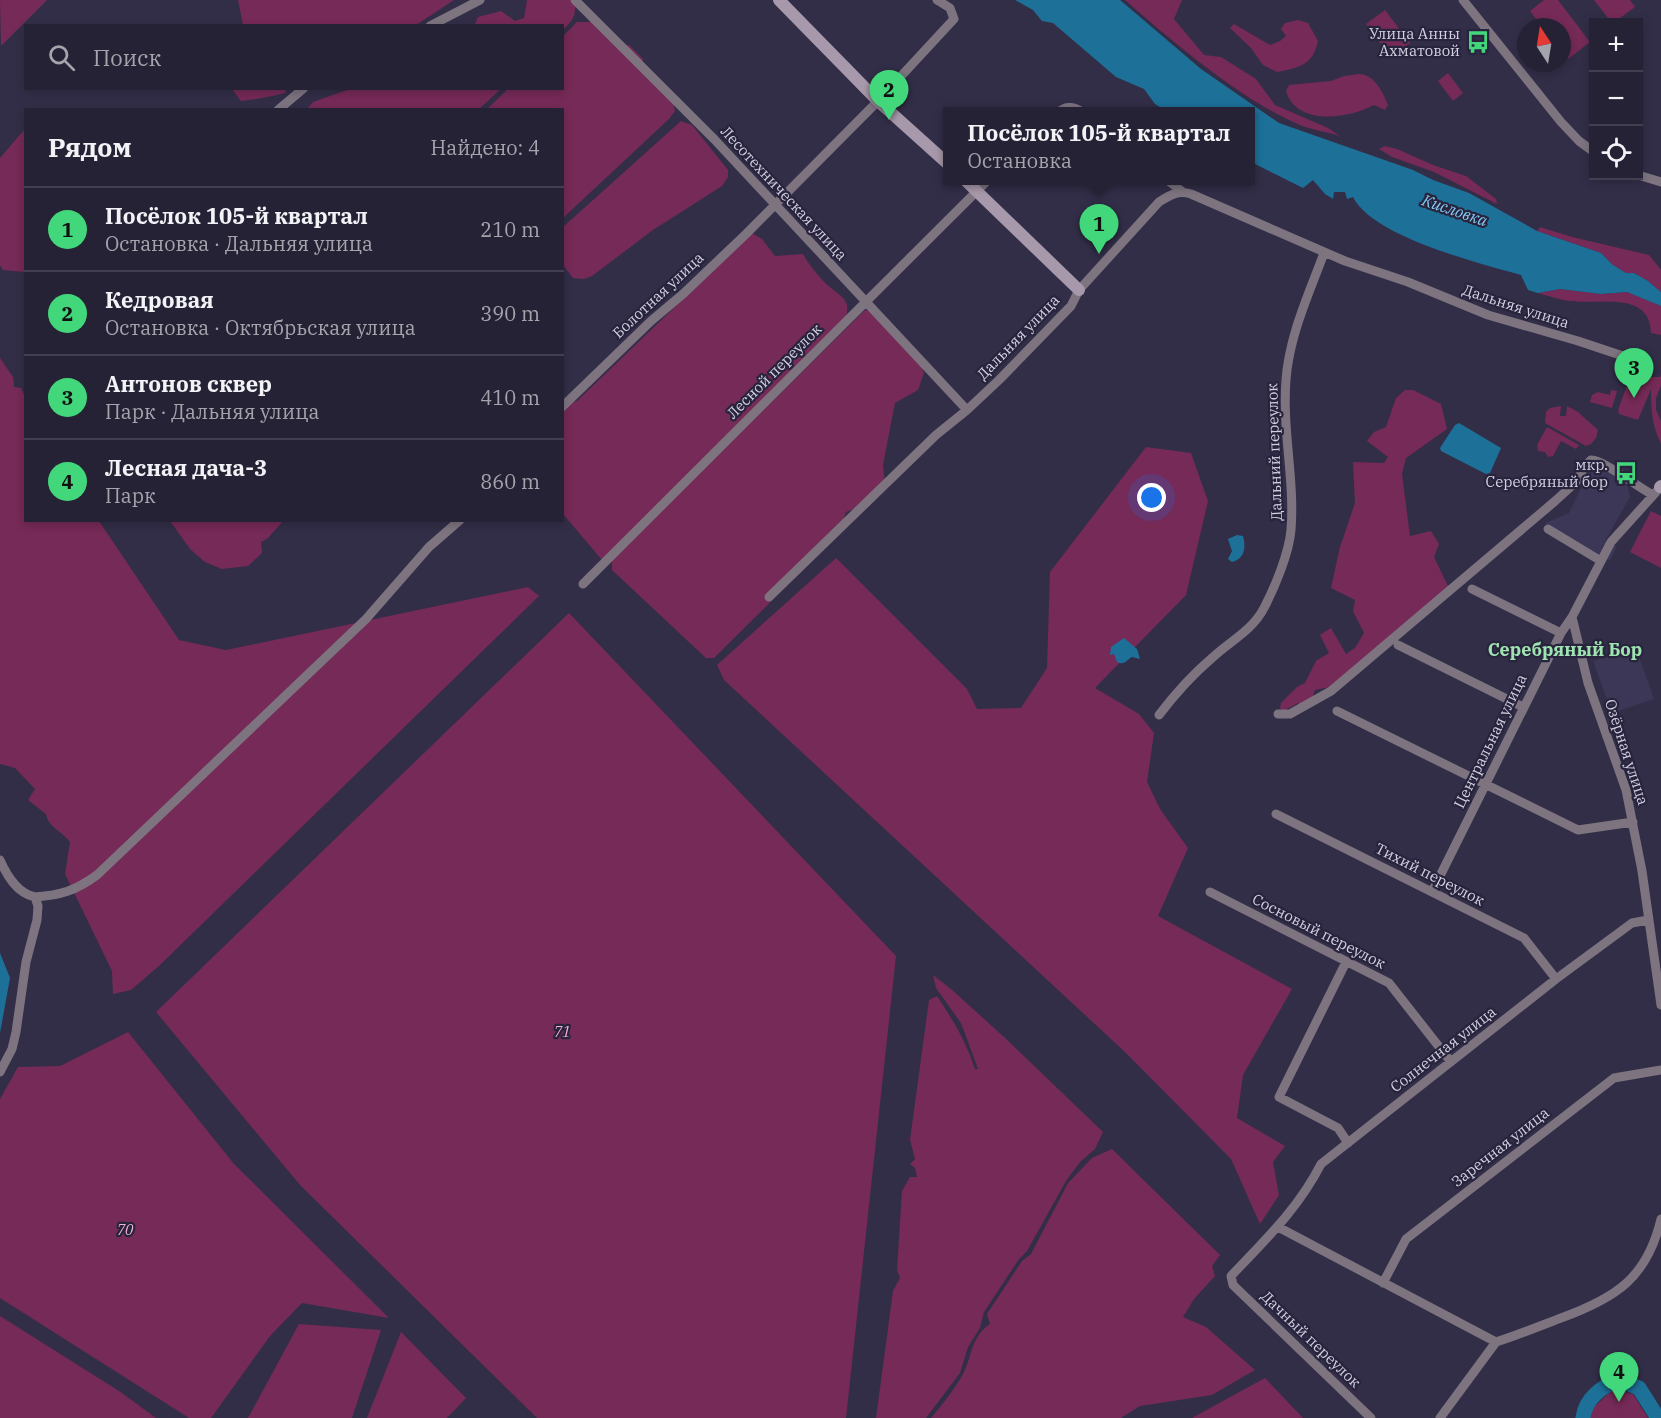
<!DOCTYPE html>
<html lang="ru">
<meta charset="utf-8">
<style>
body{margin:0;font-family:"IBM Plex Serif",serif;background:#322f42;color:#f1f3f6}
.controls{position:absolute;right:18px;top:18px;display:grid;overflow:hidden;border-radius:0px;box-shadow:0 3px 9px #0003}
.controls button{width:54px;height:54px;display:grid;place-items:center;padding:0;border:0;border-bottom:2px solid #423f51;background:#262236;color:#f1f3f6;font:30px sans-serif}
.compass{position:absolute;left:1517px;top:18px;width:54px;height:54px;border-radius:50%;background:#262236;box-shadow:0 3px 9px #0003;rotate:348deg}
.you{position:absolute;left:1152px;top:498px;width:21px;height:21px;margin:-15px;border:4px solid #fff;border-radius:50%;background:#1a73e8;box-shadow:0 0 0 9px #1a73e833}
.badge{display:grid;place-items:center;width:39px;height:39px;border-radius:50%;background:#43d77b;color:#111;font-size:20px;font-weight:700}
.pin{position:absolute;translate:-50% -50px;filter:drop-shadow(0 2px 3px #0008)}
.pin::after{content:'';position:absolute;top:32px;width:21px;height:18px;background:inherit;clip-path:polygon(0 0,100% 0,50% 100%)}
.popup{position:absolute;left:943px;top:107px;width:312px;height:78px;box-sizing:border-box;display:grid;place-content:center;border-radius:0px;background:#262236;filter:drop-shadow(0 2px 4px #0005);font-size:20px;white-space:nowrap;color:#a4a4ad}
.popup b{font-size:22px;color:#f1f3f6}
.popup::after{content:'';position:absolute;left:50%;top:100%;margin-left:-12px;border:12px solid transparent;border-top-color:#262236}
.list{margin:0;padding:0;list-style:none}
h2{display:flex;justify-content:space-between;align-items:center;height:78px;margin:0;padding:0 24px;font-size:26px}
h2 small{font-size:20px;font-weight:400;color:#a4a4ad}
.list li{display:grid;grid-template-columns:39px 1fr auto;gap:18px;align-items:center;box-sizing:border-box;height:84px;padding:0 24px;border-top:2px solid #423f51}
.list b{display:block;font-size:22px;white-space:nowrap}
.list p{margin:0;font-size:20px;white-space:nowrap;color:#a4a4ad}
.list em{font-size:20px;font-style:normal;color:#a4a4ad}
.icon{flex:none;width:33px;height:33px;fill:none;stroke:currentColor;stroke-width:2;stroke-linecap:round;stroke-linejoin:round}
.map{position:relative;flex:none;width:1661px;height:1418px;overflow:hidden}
.search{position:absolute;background:#262236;box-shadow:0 3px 9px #0003;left:24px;top:24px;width:540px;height:66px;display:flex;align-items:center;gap:15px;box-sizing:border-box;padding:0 21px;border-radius:0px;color:#a4a4ad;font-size:22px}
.panel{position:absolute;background:#262236;box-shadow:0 3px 9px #0003;left:24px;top:108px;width:540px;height:414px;border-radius:0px}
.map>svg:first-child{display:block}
.built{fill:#3c3657}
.green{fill:#762a57}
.water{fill:#1d7199}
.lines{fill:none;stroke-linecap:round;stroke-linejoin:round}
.river{stroke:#1d7199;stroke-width:15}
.street{stroke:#7d7480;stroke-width:9}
.secondary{stroke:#a799ab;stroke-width:12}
.labels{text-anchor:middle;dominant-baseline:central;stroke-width:4.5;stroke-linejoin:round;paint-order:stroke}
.poi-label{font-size:15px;fill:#d2d0e1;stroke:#28243d;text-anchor:end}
.street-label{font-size:15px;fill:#d2d0e1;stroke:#28243d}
.park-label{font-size:15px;font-style:italic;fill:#f9b3d8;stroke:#28243d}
.water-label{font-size:16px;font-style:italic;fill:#85ccf6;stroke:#28243d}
.quarter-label{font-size:18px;font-weight:bold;fill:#9fe4b0;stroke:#28243d}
</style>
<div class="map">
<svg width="1661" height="1418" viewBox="0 0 1661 1418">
<rect width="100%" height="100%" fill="#322e48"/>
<!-- built -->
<path class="built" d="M1592 465 1612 474 1627 486 1629 491 1630 497 1605 541 1617 546 1610 561 1545 523 1569 513Z
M1631 650 1638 654 1654 699 1612 713 1593 661Z"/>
<!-- green -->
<path class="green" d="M0 0H47L1 46Z
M238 0H454L416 25H243Z
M527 0H575C576 16 574 19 563 30L562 26H474L478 17 501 11 515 21 524 18Z
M1125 0H1182L1174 19 1204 55 1221 57 1256 79 1275 105 1328 128 1340 136C1327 132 1312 130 1300 125 1241 100 1174 43 1125 0Z
M1544 0H1558L1590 42 1568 59 1562 52V27H1542L1530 11Z
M1594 0H1630L1635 7 1615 22H1611Z
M1385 10 1410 43 1391 57 1366 24Z
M1298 20 1308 23 1318 41C1313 65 1299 68 1277 72L1263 65 1251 48 1230 28 1234 24 1270 45 1280 41 1286 36 1281 29 1285 23Z
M577 22H595L620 47 629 45 643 59 642 70 673 102 675 111 669 119 563 218 562 110H486L508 89 562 88 563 36Z
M1448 73 1463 93 1453 101 1438 81Z
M1359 74C1374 74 1383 92 1388 105L1385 110 1374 105C1348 119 1296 126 1286 91L1289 85 1331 81 1344 76Z
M353 88H501V89L479 109H307L313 102Z
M232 89 285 88 286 90 285 93C270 97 256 99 241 101Z
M681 121 692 125 728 170V177L722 186 653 230 592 276 584 279 573 278 563 265V227Z
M24 130H26L25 272 3 270 0 265V158Z
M1385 146 1397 149 1433 165 1466 176 1496 199 1497 204 1434 172 1392 157 1379 149Z
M1540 227 1572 237 1649 255 1661 270V292L1648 281 1634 273H1626L1613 265 1601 253 1537 231Z
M752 233 762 239 775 256 803 254C807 262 822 281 830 287 841 297 851 299 846 317L602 560 563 514V405L577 401Z
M1560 289 1601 294 1627 292 1661 306V335L1651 333C1650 290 1599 305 1570 301 1560 300 1549 296 1538 293Z
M865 310 878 311 920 363 924 373 918 390 895 403 883 465 885 484 866 505 846 512 837 536 714 658H706L612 570V560Z
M0 358 13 377 14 387 21 388 25 397 26 520 99 521 179 640 226 650 528 587 539 596 160 965 131 990 113 994 112 971 65 874 70 842C62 831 48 827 46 814L28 800 35 789 15 768 0 764Z
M1661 375V386L1656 398V410L1661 421V444C1652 426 1651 409 1651 389L1638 420 1619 414 1618 410 1629 380 1637 379 1643 382V380L1650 377H1660Z
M1405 390H1413L1441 404 1447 429 1406 458 1402 474 1410 536 1431 531 1439 544 1434 557 1449 588 1329 687 1315 690 1313 695 1315 699 1301 706 1298 703 1283 711 1280 708 1281 703 1297 687 1305 683 1316 661 1329 653 1320 635 1331 628 1346 654 1355 648 1364 633 1353 611 1355 600 1331 588 1340 547 1355 503 1353 462 1384 463 1388 457 1367 441 1374 432 1386 427 1396 398Z
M1611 390 1617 391 1612 408 1590 402 1592 395 1598 392 1610 395Z
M1561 406 1560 416H1566L1567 406 1578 412 1598 430 1596 438 1591 444 1586 446 1545 423 1546 412 1550 408Z
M1547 427 1579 445 1576 449 1561 441 1553 456 1548 457 1545 452 1538 451 1537 445Z
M1146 447 1191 453 1208 501 1186 595 1095 688 1139 714 1154 733 1147 782 1160 809 1188 848 1158 916 1292 989 1243 1075 1237 1118 1285 1146 1273 1162 1279 1195 1260 1224 1231 1159 1125 1052 724 680 717 665 836 558 967 689 977 709 1021 708 1047 668 1050 572Z
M1651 511 1661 516V568L1630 552Z
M170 521H283L268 538 261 542 262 553 248 566 222 569 205 562 191 550Z
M569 613 896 956 846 1418H537L300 1185 156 1012Z
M933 975 951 989 1004 1037 1103 1132 1095 1149 1080 1162 1066 1181 1027 1251 1019 1259 984 1312 980 1328 968 1347 960 1373 926 1418H876L893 1291 900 1278 897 1270 902 1191 910 1177H917L915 1168 910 1164 915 1159 910 1140 929 1000 937 996C953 1020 966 1041 975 1069H978L961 1023 936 988Z
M128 1032 234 1164 389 1318 302 1303 270 1336 211 1418H189L0 1298V1099L18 1067 60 1066Z
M1112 1149 1220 1255 1212 1266 1215 1276 1194 1299 1183 1317 1206 1327 1255 1370 1212 1395 1140 1406 1121 1418H931C942 1405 953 1391 962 1376 972 1359 970 1337 990 1324L987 1314 1022 1261 1031 1254 1068 1183 1092 1158Z
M0 1316 119 1391 156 1418H0Z
M299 1324 381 1330 352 1418H248Z
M401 1332 466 1398 447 1418H367Z
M1265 1378 1303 1418H1192Z
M1613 1389 1633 1394 1648 1418H1589L1591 1410Z"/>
<!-- water -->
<path class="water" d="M1015 0H1120L1201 69 1279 123 1413 170 1433 180 1469 193 1537 231 1601 253 1613 265 1626 273H1634L1648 281 1661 292V306L1627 292 1601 294 1560 289 1538 293 1528 290 1521 275C1479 263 1373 237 1353 197L1347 199 1345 192H1334L1333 199 1325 194 1313 180 1303 188 1251 162 1250 112 1166 111 1155 104 1144 89 1116 77 1053 23 1042 21 1033 10Z
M1459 423 1501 448 1490 473 1486 474 1441 451 1440 448 1455 425Z
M1237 535 1243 536C1246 547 1245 559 1232 562L1228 559 1232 551 1228 539Z
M1124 638 1137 649 1140 659 1132 657C1127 659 1125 666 1117 662L1114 654 1110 655 1111 647Z
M0 953 10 978 0 1033Z"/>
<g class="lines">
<!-- river -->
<path class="river" d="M1583 1418C1585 1399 1602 1386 1619 1380L1639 1388 1658 1418"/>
<!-- street -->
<path class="street" d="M575 0 714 139 967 410
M1463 0 1561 122 1579 141 1594 152
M430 26 480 0
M278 110 304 88
M1059 112C1066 105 1075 107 1082 112
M1638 175 1661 182
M1167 180 1183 192
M562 407 651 321 683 294 746 234 878 101 954 19 950 8 937 0
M1548 529 1601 561
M583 584 988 180
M1472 589 1561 633
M769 597 936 435 967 410 999 380 1071 306 1079 290 1159 202C1170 195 1178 190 1191 194L1345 261 1408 282 1488 315 1578 341 1626 357 1648 368
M1572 617 1588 683 1626 790 1642 871 1661 1005
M1398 645 1523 707
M1337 711 1578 830 1633 822
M1278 714H1290L1331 691 1554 502 1576 482 1585 466 1591 460C1602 459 1639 488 1653 495
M1159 715C1175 694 1192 675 1212 658 1230 641 1252 631 1264 608 1275 587 1289 553 1291 530 1295 480 1282 430 1286 380 1289 336 1309 294 1324 253
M1276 814 1524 938 1556 979
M0 860C7 876 17 893 35 897L38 906 37 920 26 962 16 1032 12 1049 0 1072
M1210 892 1389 983 1451 1062
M1432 892 1561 633 1572 617 1611 542 1657 491
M35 897C61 895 75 891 97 875L366 619 429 547 460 520
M1346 962 1279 1097 1338 1128 1348 1143
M1278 1227 1496 1342
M1383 1283 1406 1239 1614 1078 1661 1070
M1496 1342C1518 1335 1540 1326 1561 1318 1616 1298 1647 1278 1661 1219
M1371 1418 1233 1285 1231 1276C1266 1239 1298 1209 1321 1164L1556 979 1632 923 1648 920
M1440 1418 1496 1342"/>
<!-- secondary -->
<path class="secondary" d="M779 0 878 101 948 164
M965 180 1079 290
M1660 487 1661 486"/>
</g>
<!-- icons -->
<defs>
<g id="bus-bare" transform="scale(1.8)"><path d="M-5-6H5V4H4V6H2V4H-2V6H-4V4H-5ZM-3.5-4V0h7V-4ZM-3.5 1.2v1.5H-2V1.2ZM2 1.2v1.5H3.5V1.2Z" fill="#43d77b" stroke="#28243d" stroke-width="2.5" paint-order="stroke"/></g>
</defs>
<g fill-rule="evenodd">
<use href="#bus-bare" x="1478" y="42"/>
<use href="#bus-bare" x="1626" y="473"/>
</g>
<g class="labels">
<!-- poi labels -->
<g class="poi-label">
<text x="1460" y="33">Улица Анны<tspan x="1460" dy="17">Ахматовой</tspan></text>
<text x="1608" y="464">мкр.<tspan x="1608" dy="17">Серебряный бор</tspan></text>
</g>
<!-- street labels -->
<g class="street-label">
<text transform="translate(784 193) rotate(47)">Лесотехническая улица</text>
<text transform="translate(658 295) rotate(-43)">Болотная улица</text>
<text transform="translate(1516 306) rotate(18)">Дальняя улица</text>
<text transform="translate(1018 337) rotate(-46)">Дальняя улица</text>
<text transform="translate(774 371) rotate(-45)">Лесной переулок</text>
<text transform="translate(1274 452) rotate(-92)">Дальний переулок</text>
<text transform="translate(1490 741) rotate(-64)">Центральная улица</text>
<text transform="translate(1627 752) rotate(72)">Озёрная улица</text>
<text transform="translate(1430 874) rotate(27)">Тихий переулок</text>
<text transform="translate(1319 931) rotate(27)">Сосновый переулок</text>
<text transform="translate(1443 1049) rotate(-38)">Солнечная улица</text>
<text transform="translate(1500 1147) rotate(-38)">Заречная улица</text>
<text transform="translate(1311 1339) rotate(44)">Дачный переулок</text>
</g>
<!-- park labels -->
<g class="park-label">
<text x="562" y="1031">71</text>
<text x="125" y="1229">70</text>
</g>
<!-- water labels -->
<g class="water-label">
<text transform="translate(1455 210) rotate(19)">Кисловка</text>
</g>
<!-- quarter labels -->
<g class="quarter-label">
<text x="1565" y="649">Серебряный Бор</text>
</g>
</g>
</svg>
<div class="controls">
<button>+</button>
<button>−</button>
<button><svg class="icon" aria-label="locate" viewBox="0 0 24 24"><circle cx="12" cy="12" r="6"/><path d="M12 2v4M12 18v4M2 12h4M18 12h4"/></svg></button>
</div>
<svg class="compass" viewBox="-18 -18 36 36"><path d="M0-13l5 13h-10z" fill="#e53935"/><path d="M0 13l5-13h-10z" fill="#a4a4ad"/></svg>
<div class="you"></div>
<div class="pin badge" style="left:1099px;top:254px">1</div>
<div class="popup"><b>Посёлок 105-й квартал</b>Остановка</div>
<div class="pin badge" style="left:889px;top:120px">2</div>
<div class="pin badge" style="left:1634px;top:398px">3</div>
<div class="pin badge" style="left:1619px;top:1402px">4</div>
<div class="search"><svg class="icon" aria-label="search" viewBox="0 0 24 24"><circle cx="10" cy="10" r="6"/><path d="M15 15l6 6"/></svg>Поиск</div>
<section class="panel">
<h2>Рядом<small>Найдено: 4</small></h2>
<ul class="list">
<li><span class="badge">1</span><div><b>Посёлок 105-й квартал</b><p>Остановка · Дальняя улица</p></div><em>210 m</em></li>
<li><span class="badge">2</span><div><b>Кедровая</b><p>Остановка · Октябрьская улица</p></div><em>390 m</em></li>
<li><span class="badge">3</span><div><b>Aнтонов сквер</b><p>Парк · Дальняя улица</p></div><em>410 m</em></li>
<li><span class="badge">4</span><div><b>Лесная дача-3</b><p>Парк</p></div><em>860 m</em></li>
</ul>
</section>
</div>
